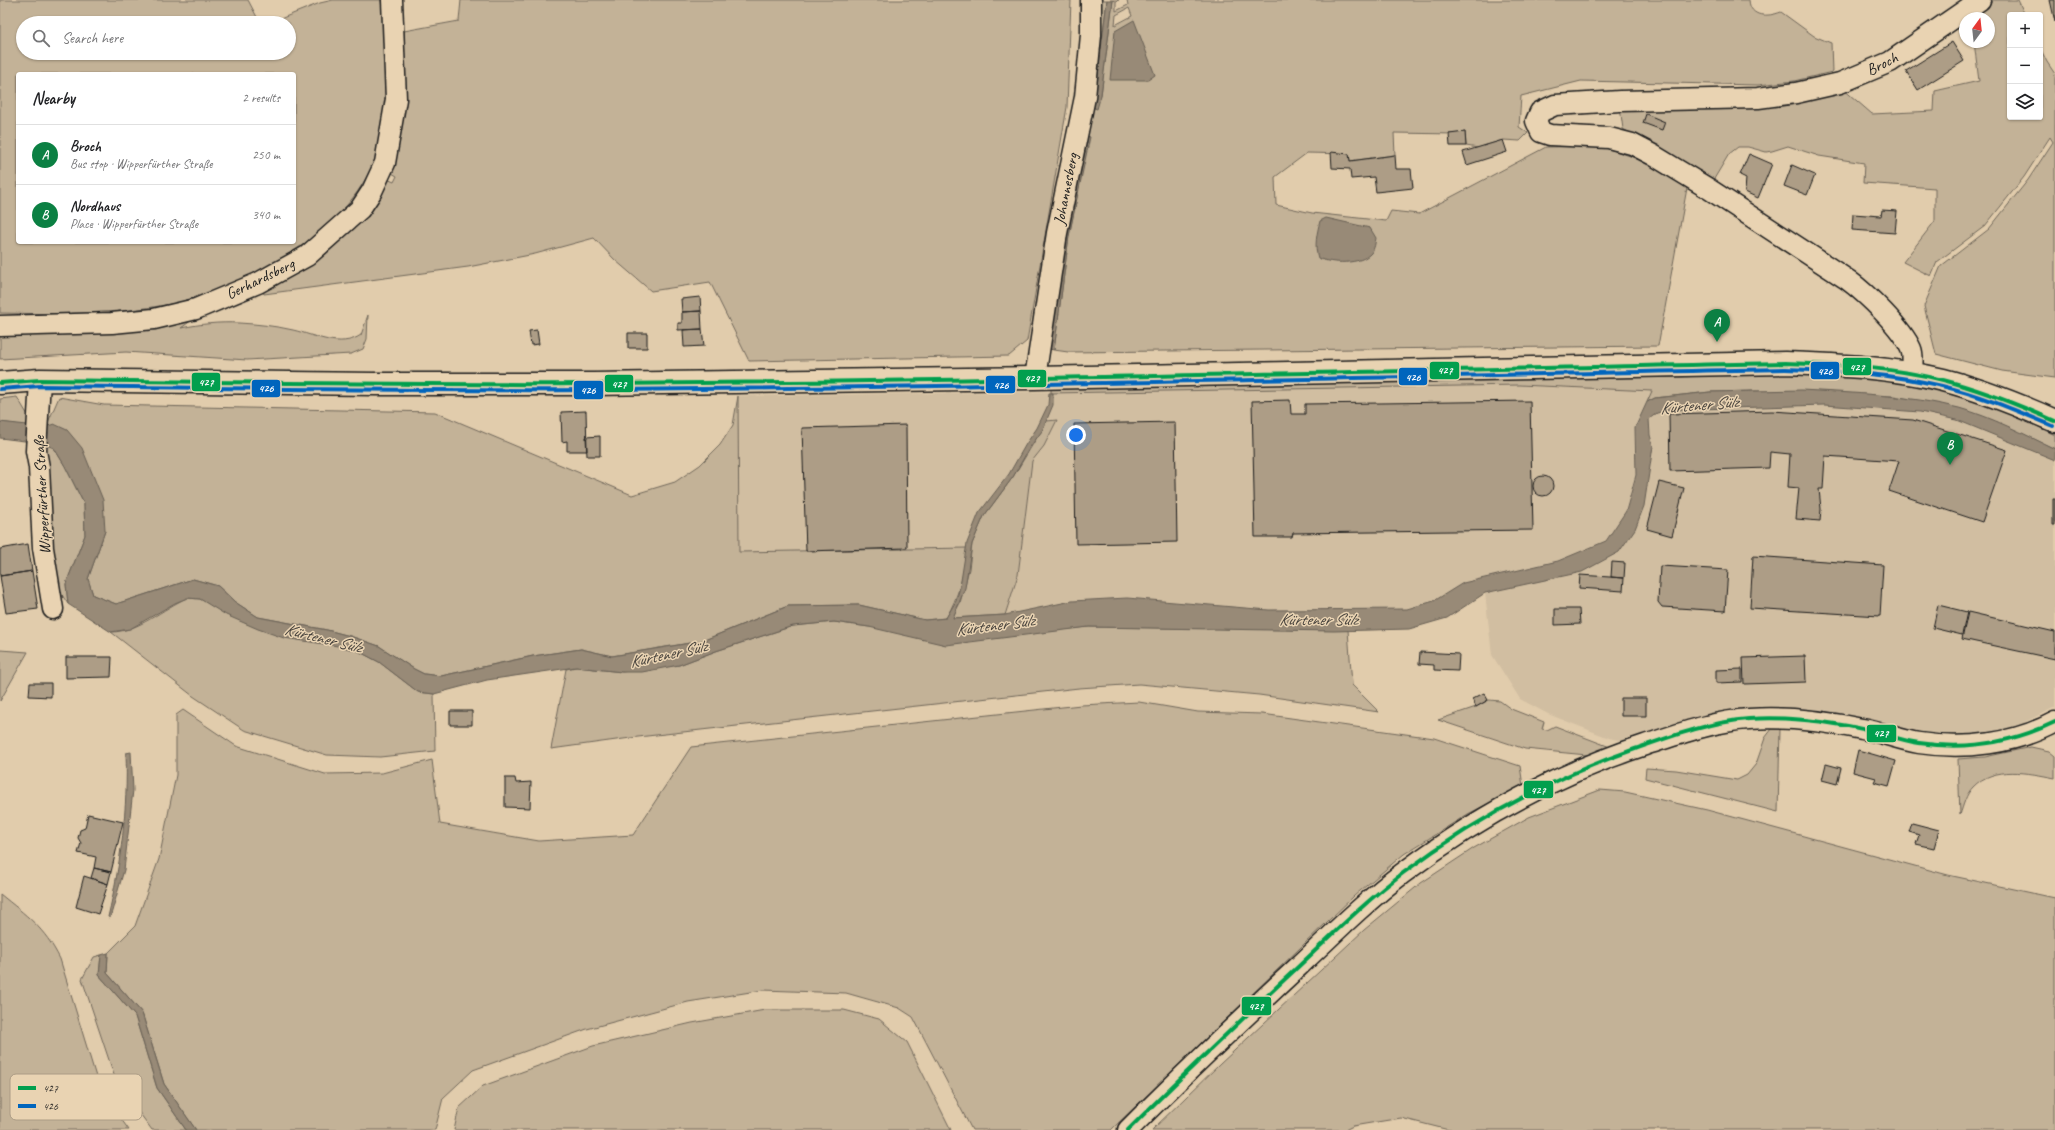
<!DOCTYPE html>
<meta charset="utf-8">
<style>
body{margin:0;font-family:Caveat,sans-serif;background:#f6f6f6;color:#202124}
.controls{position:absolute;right:12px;top:12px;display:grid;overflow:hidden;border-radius:4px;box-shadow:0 1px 3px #0004}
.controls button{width:36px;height:36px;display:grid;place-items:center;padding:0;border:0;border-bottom:1px solid #e0e0e0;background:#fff;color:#202124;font:20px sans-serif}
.compass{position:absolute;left:1959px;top:12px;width:36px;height:36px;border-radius:50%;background:#fff;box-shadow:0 1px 3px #0004;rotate:15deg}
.you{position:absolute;left:1076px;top:435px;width:14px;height:14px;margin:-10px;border:3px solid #fff;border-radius:50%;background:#1a73e8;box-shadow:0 0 0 6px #1a73e833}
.badge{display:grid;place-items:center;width:26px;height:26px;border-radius:50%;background:#0b8043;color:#fff;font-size:13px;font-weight:700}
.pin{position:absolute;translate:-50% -33px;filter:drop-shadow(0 1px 2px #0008)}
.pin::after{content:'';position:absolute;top:21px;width:14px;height:12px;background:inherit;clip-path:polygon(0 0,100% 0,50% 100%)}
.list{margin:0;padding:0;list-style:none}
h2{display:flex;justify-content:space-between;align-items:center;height:52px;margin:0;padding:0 16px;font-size:17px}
h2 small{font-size:13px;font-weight:400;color:#757577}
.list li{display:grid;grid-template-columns:26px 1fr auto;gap:12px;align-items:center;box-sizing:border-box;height:60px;padding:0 16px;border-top:1px solid #e0e0e0}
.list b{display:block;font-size:15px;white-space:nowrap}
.list p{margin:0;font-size:13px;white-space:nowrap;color:#757577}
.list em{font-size:13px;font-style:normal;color:#757577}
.icon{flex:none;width:22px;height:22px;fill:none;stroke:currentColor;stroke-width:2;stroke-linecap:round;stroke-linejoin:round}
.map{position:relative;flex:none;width:2055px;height:1130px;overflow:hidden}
.search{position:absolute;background:#fff;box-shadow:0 1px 3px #0004;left:16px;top:16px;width:280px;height:44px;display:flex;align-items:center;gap:10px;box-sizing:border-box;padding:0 14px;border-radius:22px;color:#757577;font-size:15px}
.panel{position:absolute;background:#fff;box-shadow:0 1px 3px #0004;left:16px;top:72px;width:280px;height:172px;border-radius:4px}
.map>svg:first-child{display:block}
.built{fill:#d1bea1}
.green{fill:#c3b297;stroke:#70675a;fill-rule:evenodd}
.water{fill:#988a77;stroke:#665e53}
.building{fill:#ad9d86;stroke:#1c1c1c}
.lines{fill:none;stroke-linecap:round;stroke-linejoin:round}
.minor-casing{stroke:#1c1c1c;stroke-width:23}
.secondary-casing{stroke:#1c1c1c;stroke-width:25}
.minor{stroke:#e9d3b2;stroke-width:20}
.secondary{stroke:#e9d3b2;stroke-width:22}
.bus-1-casing{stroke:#e9d3b2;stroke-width:7}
.bus-2-casing{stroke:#e9d3b2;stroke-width:7}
.bus-1{stroke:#019f4e;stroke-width:4}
.bus-2{stroke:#0065bd;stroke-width:4}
.labels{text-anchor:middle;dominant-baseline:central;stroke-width:3;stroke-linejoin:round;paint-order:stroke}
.street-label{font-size:16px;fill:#1c1c1c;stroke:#e9d3b2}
.water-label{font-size:17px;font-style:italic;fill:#47423c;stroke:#e9d3b2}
.key{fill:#e9d3b2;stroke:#ac9c85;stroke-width:1}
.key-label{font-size:11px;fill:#1c1c1c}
.line-badge{stroke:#e9d3b2;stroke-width:1.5}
.badge-label{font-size:11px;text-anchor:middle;font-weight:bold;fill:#fff}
</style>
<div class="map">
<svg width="2055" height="1130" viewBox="0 0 2055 1130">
<rect width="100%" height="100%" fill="#e1ccac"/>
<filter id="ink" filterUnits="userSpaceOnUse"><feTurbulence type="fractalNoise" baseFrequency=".025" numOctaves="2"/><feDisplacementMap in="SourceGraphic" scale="8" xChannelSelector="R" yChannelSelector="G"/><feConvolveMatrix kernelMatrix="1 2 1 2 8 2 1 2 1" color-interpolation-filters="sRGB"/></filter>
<g filter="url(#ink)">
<!-- built -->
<path class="built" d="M1519 385 1653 391 1635 428 1636 475 1626 511 1606 541 1558 561 1463 583 1434 601 1407 609 1269 610 1127 598 1072 601 1005 615 1018 575 1032 461 1044 446 1057 420 1042 421 1009 474 979 513 967 548 739 552 738 396Z
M1824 405 1920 412 1957 420 2055 460V707L2025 722V726L1992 735 1947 737 1825 711 1789 708H1760L1736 710 1696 718 1627 742 1609 738 1548 714 1520 699 1492 655 1485 593 1582 572 1619 552 1653 446 1650 435 1649 419 1657 413 1669 410Z"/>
<!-- green -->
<path class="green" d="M0 0H248L258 19 268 23 275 21 320 3 333 0H381C386 50 394 117 373 164 356 203 323 233 287 255 262 271 235 285 207 296 196 300 183 301 171 304 114 315 58 314 0 313ZM23 23H289V53H23ZM18 74H294V242H18Z
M461 0H1071L1067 107 1027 341 1009 356 749 361 710 282 651 291 615 260 594 238 535 254 468 267 264 294 262 290 387 179 394 182 397 176 390 172 401 133 405 84 404 31 459 21Z
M1101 0H1107L1096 91 1092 107 1101 95 1113 0H1119L1116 1V11L1128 5 1127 0H1749C1750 18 1768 17 1781 12L1814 36 1831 43 1832 72 1794 81 1758 85 1581 81 1521 96 1519 127 1528 133 1520 141 1503 140 1478 148 1466 146 1465 132 1455 134 1394 133 1395 155 1350 161 1349 154 1307 153 1275 177 1276 205 1312 213 1386 221 1391 211 1419 214 1546 147 1600 146 1651 163 1687 188 1658 346 1068 352 1054 350 1069 236 1089 137 1087 136ZM1129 8 1132 16 1115 25 1116 15Z
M1993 0H2018L2025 15H2010V117H2040V48L2047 62 2055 74V378L2002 371 1936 354 1924 306 1941 266 1989 229 2028 180 2053 142 2050 137 2024 177 1985 226 1937 262 1931 276 1903 262 1935 221V188L1863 183 1864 163 1819 156 1788 146 1772 151 1766 152 1748 147H1738L1729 154 1714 179 1623 129 1620 107 1842 88 1872 114 1934 111 1935 91 1979 81 1974 42H1989V18H1971V15Z
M203 312 181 328C200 324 219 322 239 323 257 324 276 326 293 330 315 335 340 349 361 335L368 315 367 339 363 349 351 354 247 360 126 352 0 359V333L121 332Z
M1757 374C1831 374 1909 376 1980 401 2006 411 2030 423 2055 435V449L1997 422 1961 409 1894 396 1755 391 1710 392 1655 398 1647 402 1652 391 1519 385 1051 393V386L1678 377Z
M738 396 739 552 967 548C964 574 959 596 946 618L925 620 859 605 788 606 702 641 612 656 581 649 533 656 441 676 424 674 414 669 379 646 350 636 327 630 258 617 235 602 218 586 193 579 116 604 93 595 88 579 105 531 46 427 59 397 104 405 435 412 632 495 675 482 700 465 720 445 733 425Z
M17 397 29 417 28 426 0 422V399Z
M1057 420 1044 446 1032 461 1018 575 1005 615 952 618 960 603 969 569 972 544 984 516 1013 477 1047 421Z
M46 443 54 448 65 466 84 504 85 535 66 584 68 604 56 586 47 542Z
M187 598 200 599 209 603 358 651 379 662 418 692 434 694 435 751 380 757 327 755 244 730 193 696 111 632C139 632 163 608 187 598Z
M834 622 869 627 1024 634 1088 627 1348 630 1352 685 1379 712 1259 695 1139 684 1079 688 638 737 551 749 566 669 576 667 622 672 679 665 716 651 793 626Z
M0 650 28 652 0 701Z
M1489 700 1500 701 1511 709 1544 722 1542 729 1547 730 1555 726 1610 747 1587 755 1525 749 1438 720 1476 707Z
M1139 702 1198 712 1262 714 1434 738 1520 766 1523 786 1468 814 1404 854 1354 896 1111 1130H972L913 1017 899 1008 846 993 763 990 688 1002 587 1029 473 1070 443 1098 435 1130H196L164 1084 142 1013 107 973 108 953 135 926 159 859 176 775V715L183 710 236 746 325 774 382 773 432 760 440 824 539 841 633 835 691 747 1081 705Z
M1772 729H1780L1778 812 1645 778 1646 768 1676 770 1737 780 1747 775 1756 764 1765 738Z
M2031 747 2049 751 2055 756V778C2029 773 1994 765 1973 787 1966 794 1963 806 1960 815L1958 759 1985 757Z
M1600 790 1625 792 1707 810 1948 875 2055 898V1130H1449L1401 1118 1353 1126 1345 1130H1152L1220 1064 1364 930 1421 883 1474 848 1529 817Z
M0 894C27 916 44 927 60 959L100 1090 129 1130H0Z
M101 955 99 975 135 1016 157 1088 186 1130H152L116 1081 82 979 94 957Z
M765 1010H844L879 1019 907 1042 951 1130H454L459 1108 483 1086 593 1046 692 1023Z"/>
<!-- water -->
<path class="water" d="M1107 0H1113L1101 95 1097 109 1092 107 1096 91Z
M1134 20 1155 75 1148 80H1110L1115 31Z
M1087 136 1090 137 1069 236 1054 350 1049 349 1064 235Z
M1326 218 1370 228 1376 238C1375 243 1375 248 1371 253 1361 265 1331 264 1318 258 1314 246 1317 233 1320 221Z
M1801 390C1854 393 1908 395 1959 408 1992 417 2024 434 2055 449V460L1957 420 1920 412 1824 405 1669 410 1657 413 1649 419 1650 435 1653 446 1644 506 1635 529 1619 552 1582 572 1485 593 1447 618 1409 629 1334 631 1089 627 946 645 869 627 834 622 793 626 716 651 679 665 642 672H622L576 667 487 680 434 694 418 692 379 662 358 651 338 646 284 638 258 629 226 615 200 599 187 598 175 603 130 629 111 632 68 604 66 584 85 535 84 504 65 466 54 448 41 443 0 438V422L45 427 54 424 67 430 82 448 103 500 105 531 88 579 93 595 116 604 193 579 218 586 235 602 258 617 327 630 350 636 379 646 414 669 424 674 441 676 533 656 581 649 612 656 702 641 788 606 859 605 925 620 946 618 956 601 960 587 967 543 979 513 1009 474 1026 444 1037 428 1048 405 1049 393H1053V405L1042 431 1030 447 1013 477 984 516 972 544 965 588 953 618 1005 615 1072 601 1127 598 1269 610 1407 609 1434 601 1463 583 1558 561 1606 541 1626 511 1636 475 1635 428 1647 402 1655 398 1710 392Z
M131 752 133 790 124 870 110 918 108 917C121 862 128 809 126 753Z
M108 953 107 973 142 1013 164 1084 196 1130H186L157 1088 135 1016 99 975 101 955Z"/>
<!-- building -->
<path class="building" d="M2050 0H2055V22Z
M1952 42 1964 61 1918 90 1906 71Z
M1646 114 1665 122 1662 130 1643 123Z
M1465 132 1466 146H1450L1449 134Z
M1503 140 1507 152 1467 165 1463 152Z
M1331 152 1349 154 1350 161 1395 155 1396 169H1411L1413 188 1376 192 1374 177 1351 179 1350 169 1332 168Z
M1749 154 1772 164 1758 198 1745 192 1746 178 1740 175Z
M1792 165 1815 175 1807 195 1784 186Z
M1882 210 1897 211 1895 233 1852 230 1853 214 1881 216Z
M700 297 701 311 682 312 681 299Z
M701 311 702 329 678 330V323H682V312Z
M702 329 704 346 684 347 683 330Z
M537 330 539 344 531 345 529 331Z
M628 333H647V348H628Z
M1290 400 1291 414H1305V404L1530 401 1533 530 1293 533 1292 537H1255L1252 401Z
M586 411 587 451H567V441L562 442 561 412Z
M1772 411 1913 420 2007 450 1982 522 1889 491 1899 461 1825 456 1823 489H1819L1821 509 1820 521 1796 519 1799 488 1788 487 1790 454 1770 452 1769 468 1670 471 1669 414Z
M1175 422 1177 542 1076 544 1074 424Z
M906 425 907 548 806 551 802 428Z
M600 436V456H587L586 437Z
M1533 486a10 10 0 1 1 20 0a10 10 0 1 1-20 0Z
M1659 482 1684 488 1672 536 1647 529Z
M2053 499H2055V525H2053Z
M28 544 32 571 0 576V549Z
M1753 556 1883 565 1880 616 1750 608Z
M1612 562 1625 563 1624 578 1611 577Z
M1660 566 1728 570 1725 611 1662 607 1658 602Z
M32 571 38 609 6 613 0 576Z
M1580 575 1624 578 1623 591 1579 588Z
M1938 605 1967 612 1962 635 1933 628Z
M1555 609H1579L1580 624 1555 625Z
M1968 612 2055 632V659L1962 639Z
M1420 652 1459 654 1458 671 1434 670V665L1419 664Z
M1805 656 1806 682 1744 684 1743 658Z
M66 657H112L111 677 66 678Z
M1742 669V682L1716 683V670Z
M30 683H51V697L29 696Z
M1484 693 1488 700 1476 707 1472 699Z
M1621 698H1646V716H1621Z
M450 711H472V725H450Z
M1858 750 1896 761 1889 786 1874 782 1876 778 1853 772Z
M1826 764 1841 768 1837 784 1822 780Z
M505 778H515L516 783 531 782 530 808 505 807Z
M88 814 123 822 111 872 94 868 96 857 78 853 81 843 78 838 80 830 85 828Z
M1912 823 1939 830 1934 848 1916 844 1919 835 1909 832Z
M94 868 111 872 108 884 91 878Z
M84 876 108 884 98 914 76 907Z"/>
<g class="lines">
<!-- minor casing -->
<g class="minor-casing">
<path id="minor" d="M0 326 112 323 154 319 196 309 258 283 307 256 360 209 372 191 385 163 396 99 392 0
M1912 373C1912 366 1914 356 1911 349 1902 328 1867 294 1848 280L1709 189 1653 155 1632 144 1609 138 1550 135 1541 132 1536 121 1540 112 1555 105 1620 101 1758 98 1796 93 1840 83 1890 62 1980 0
M1035 378 1057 233 1085 97 1091 35V0
M40 380 36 451 39 467 43 548 53 609
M1128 1130C1184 1074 1241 1020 1299 966 1333 934 1366 901 1403 873 1476 818 1559 773 1645 745 1679 734 1714 721 1749 719 1788 716 1824 721 1862 729 1881 732 1900 740 1919 743 1964 750 2015 744 2055 722"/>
</g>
<!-- secondary casing -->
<g class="secondary-casing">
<path id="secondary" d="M0 383 40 380 375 384H593L1035 378 1785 363C1838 365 1891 367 1943 380 1982 390 2019 405 2055 421"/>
</g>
<!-- minor -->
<use href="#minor" class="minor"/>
<!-- secondary -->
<use href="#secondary" class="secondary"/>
<!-- bus-1 casing -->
<g class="bus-1-casing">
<path id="bus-1" d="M0 383 40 380C224 382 408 385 592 384 990 381 1388 371 1785 363 1838 365 1891 367 1943 380 1982 390 2019 405 2055 421
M1128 1130C1184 1074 1241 1020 1299 966 1333 934 1366 901 1403 873 1474 820 1552 778 1635 749 1672 736 1710 722 1749 719 1790 716 1832 722 1872 731 1888 735 1903 741 1919 743 1966 750 2012 743 2055 722"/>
</g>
<!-- bus-2 casing -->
<g class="bus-2-casing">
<path id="bus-2" d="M0 389 40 386C224 388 408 391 593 390 990 387 1388 377 1785 369 1837 371 1890 373 1942 386 1980 395 2017 411 2053 426"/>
</g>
<!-- bus-1 -->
<use href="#bus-1" class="bus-1"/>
<!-- bus-2 -->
<use href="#bus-2" class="bus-2"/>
</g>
</g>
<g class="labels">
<!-- street labels -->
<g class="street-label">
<text transform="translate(1882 64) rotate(-27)">Broch</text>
<text transform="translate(1066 189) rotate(-79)">Johannesberg</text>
<text transform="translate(260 279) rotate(-26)">Gerhardsberg</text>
<text transform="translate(42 495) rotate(-93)">Wipperfürther Straße</text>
</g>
<!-- water labels -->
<g class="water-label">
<text transform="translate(1699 405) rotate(-5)">Kürtener Sülz</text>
<text x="1318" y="619">Kürtener Sülz</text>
<text transform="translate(995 625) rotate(-7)">Kürtener Sülz</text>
<text transform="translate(323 638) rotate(14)">Kürtener Sülz</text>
<text transform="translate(668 654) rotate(-12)">Kürtener Sülz</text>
</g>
</g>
<!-- legend -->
<rect x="10" y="1074" width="132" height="46" rx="6" class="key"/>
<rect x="18" y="1086" width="18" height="4" fill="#019f4e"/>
<rect x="18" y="1104" width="18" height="4" fill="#0065bd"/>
<g class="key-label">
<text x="43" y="1092">427</text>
<text x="43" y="1110">426</text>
</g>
<g class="line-badge">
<rect x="1842" y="357" width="30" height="19" rx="4" fill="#019f4e"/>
<rect x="1429" y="361" width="31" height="19" rx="4" fill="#019f4e"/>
<rect x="1810" y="361" width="30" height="19" rx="4" fill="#0065bd"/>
<rect x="1398" y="367" width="30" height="19" rx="4" fill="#0065bd"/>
<rect x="1017" y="369" width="30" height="19" rx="4" fill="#019f4e"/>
<rect x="191" y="372" width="30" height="20" rx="4" fill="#019f4e"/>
<rect x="604" y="374" width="30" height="19" rx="4" fill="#019f4e"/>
<rect x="985" y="375" width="31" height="19" rx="4" fill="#0065bd"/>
<rect x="251" y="379" width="30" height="19" rx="4" fill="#0065bd"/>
<rect x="573" y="380" width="31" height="20" rx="4" fill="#0065bd"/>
<rect x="1866" y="724" width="31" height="19" rx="4" fill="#019f4e"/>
<rect x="1523" y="780" width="31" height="19" rx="4" fill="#019f4e"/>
<rect x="1241" y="996" width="31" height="20" rx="4" fill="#019f4e"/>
</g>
<g class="badge-label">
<text x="1857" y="371">427</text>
<text x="1445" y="374">427</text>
<text x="1825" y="375">426</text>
<text x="1413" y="381">426</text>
<text x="1032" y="382">427</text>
<text x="206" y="386">427</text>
<text x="619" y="388">427</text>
<text x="1001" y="389">426</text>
<text x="266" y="392">426</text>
<text x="588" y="394">426</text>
<text x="1881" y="737">427</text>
<text x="1538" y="794">427</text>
<text x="1256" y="1010">427</text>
</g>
</svg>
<div class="controls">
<button>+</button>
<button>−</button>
<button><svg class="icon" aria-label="layers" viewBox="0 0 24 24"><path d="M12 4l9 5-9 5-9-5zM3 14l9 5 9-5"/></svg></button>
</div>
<svg class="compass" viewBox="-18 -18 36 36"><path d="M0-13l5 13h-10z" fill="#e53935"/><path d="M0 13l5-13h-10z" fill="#757577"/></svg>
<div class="you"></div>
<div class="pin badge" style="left:1717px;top:342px">A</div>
<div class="pin badge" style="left:1950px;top:465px">B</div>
<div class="search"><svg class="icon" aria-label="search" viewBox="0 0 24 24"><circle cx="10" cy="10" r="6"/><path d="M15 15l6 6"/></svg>Search here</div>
<section class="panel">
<h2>Nearby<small>2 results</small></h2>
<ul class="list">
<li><span class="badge">A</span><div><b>Broch</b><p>Bus stop · Wipperfürther Straße</p></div><em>250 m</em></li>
<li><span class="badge">B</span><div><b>Nordhaus</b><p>Place · Wipperfürther Straße</p></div><em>340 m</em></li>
</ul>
</section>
</div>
